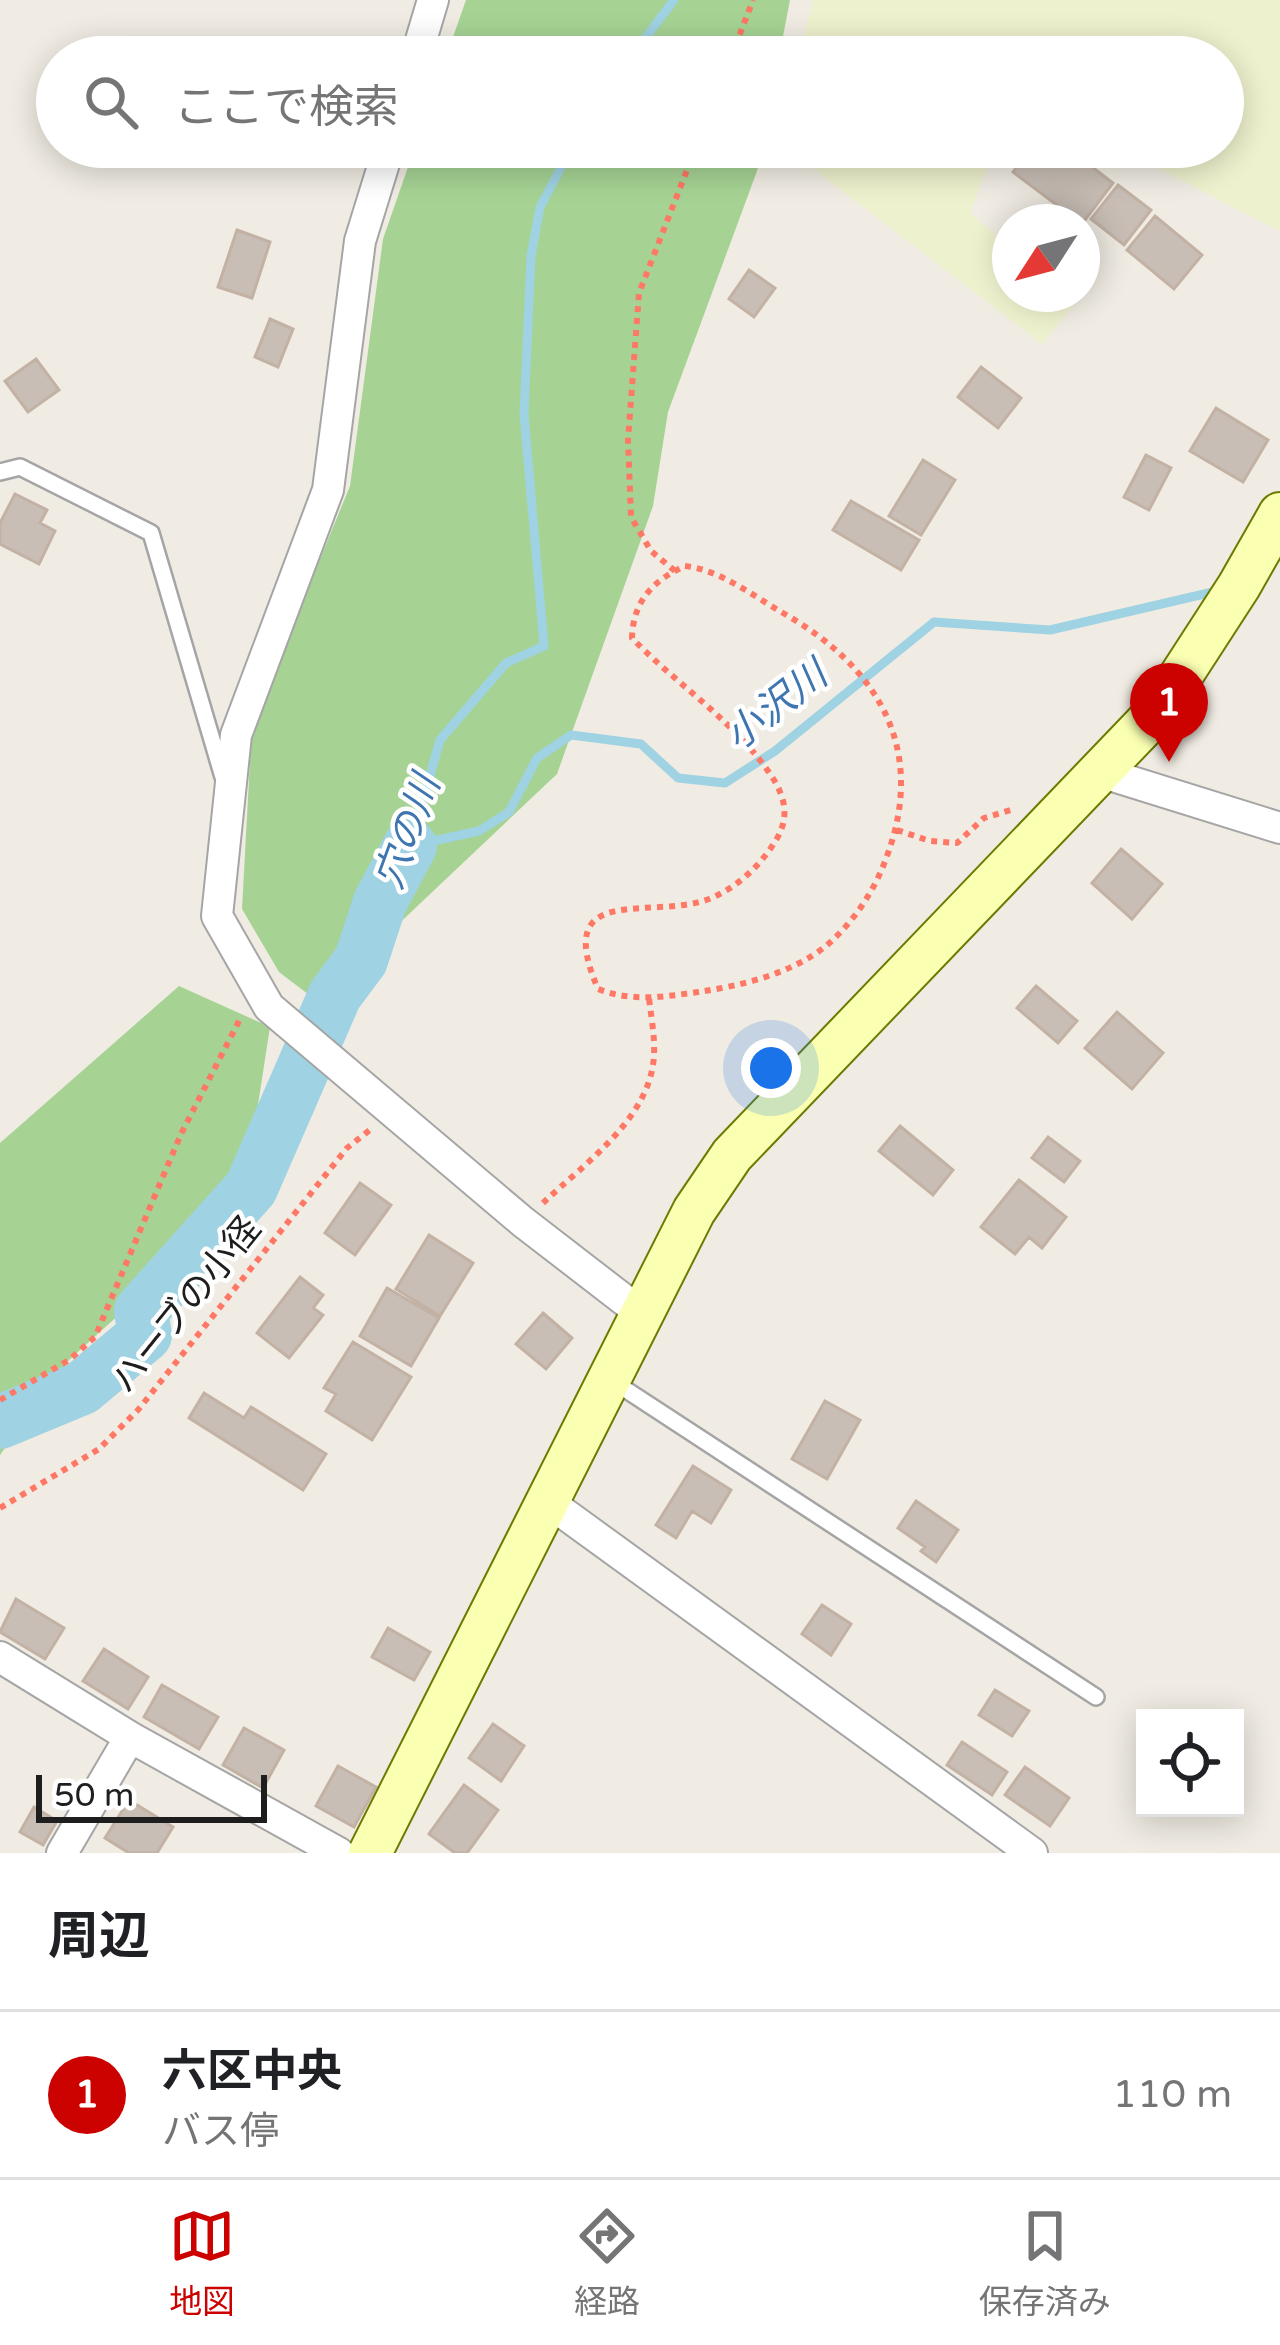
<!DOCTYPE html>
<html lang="ja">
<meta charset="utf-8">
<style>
body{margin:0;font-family:"Varela Round","Noto Sans JP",sans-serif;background:#f6f6f6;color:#202124}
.controls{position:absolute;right:36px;bottom:36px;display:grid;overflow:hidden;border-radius:0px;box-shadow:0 6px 30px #0003}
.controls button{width:108px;height:108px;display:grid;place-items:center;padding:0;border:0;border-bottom:3px solid #e0e0e0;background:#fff;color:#202124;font:60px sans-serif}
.compass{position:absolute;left:992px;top:204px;width:108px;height:108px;border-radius:50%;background:#fff;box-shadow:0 6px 30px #0003;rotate:234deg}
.scale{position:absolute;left:36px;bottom:30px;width:231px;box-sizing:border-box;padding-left:12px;border:6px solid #1e1e1e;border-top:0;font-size:33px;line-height:42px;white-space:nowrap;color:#1e1e1e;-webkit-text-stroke:9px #fff;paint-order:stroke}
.you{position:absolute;left:771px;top:1068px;width:42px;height:42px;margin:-30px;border:9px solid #fff;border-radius:50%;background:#1a73e8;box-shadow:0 0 0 18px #1a73e833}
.badge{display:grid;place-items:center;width:78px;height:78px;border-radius:50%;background:#cc0200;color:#fff;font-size:39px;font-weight:700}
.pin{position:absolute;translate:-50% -99px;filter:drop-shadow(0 3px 6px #0008)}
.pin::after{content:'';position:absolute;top:63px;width:42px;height:36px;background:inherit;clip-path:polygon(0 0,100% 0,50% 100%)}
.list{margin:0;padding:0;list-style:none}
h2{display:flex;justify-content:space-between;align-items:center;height:156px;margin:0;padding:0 48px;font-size:51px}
h2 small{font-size:39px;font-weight:400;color:#757577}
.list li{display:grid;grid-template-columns:78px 1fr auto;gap:36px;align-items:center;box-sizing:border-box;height:168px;padding:0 48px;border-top:3px solid #e0e0e0}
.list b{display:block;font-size:45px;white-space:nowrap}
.list p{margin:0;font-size:39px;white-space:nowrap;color:#757577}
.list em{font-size:39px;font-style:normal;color:#757577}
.icon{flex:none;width:66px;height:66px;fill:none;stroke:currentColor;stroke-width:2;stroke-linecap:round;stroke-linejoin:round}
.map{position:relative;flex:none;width:1280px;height:1853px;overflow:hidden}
.search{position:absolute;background:#fff;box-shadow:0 6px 30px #0003;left:36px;right:36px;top:36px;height:132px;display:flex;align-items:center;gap:30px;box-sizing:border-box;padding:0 42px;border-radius:66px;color:#757577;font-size:45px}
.sheet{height:324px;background:#fff}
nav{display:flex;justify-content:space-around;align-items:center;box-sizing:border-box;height:168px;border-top:3px solid #e0e0e0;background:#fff;font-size:33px;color:#757577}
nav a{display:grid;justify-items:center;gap:6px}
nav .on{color:#cc0200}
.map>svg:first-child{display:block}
.farmland{fill:#eef1cd}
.forest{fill:#a6d394}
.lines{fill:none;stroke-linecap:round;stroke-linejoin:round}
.stream{stroke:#9fd2e2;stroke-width:9}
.river{stroke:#9fd2e2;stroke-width:54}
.building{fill:#c8beb6;stroke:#c3b2a4;stroke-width:3}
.lane-casing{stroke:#a5a5a5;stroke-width:20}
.street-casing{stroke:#a5a5a5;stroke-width:34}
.secondary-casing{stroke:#6c7a00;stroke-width:46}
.path{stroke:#ff7765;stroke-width:6;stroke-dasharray:6 6;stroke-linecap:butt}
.lane{stroke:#fff;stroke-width:15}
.street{stroke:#fff;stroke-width:30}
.secondary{stroke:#faffb2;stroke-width:42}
.labels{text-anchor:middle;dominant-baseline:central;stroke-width:9;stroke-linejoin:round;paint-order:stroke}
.street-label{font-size:36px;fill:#1e1e1e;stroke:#fff}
.water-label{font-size:39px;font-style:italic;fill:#3f76af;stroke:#fff}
</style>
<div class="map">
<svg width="1280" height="1853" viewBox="0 0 1280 1853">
<rect width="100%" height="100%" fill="#f0ece3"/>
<!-- farmland -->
<path class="farmland" d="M813 0H1280V231L1117 147H1223V57H799Z
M785 147H994L970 213 1010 248V294H1065L1076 303 1042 344Z"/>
<!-- forest -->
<path class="forest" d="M466 0H790L779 57H446Z
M415 147H762L757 171 668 412 653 506 557 774 317 1001 279 972 242 909 252 724 350 486 383 239Z
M179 986 270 1027 253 1137 165 1273 69 1360 0 1455V1143Z"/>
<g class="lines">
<!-- stream -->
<path class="stream" d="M631 57 674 0
M572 147 540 207 531 256 524 414 544 646 506 663 440 740 410 846 479 831 509 812 537 758 571 735 641 744 678 778 725 783 775 751 934 622 1050 630 1217 591"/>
<!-- river -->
<path class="river" d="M0 1422 82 1388 145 1335 141 1311 251 1188 335 995 361 960 380 902 410 846"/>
</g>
<!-- building -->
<path class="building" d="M1032 147H1066L1113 183 1082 224 1013 172Z
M1118 185 1151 210 1124 245 1091 219Z
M1155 216 1202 255 1174 289 1127 250Z
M237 230 270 242 252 298 218 287Z
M749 270 775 288 754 317 729 299Z
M270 319 293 329 278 367 255 357Z
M36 359 59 390 28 412 5 381Z
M981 367 1021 398 998 428 958 397Z
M1216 408 1268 440 1243 482 1190 451Z
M1146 455 1171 468 1149 510 1124 497Z
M923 460 955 480 921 535 889 516Z
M15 494 47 510 40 523 55 531 39 564 0 544V523Z
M851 501 919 540 901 570 833 530Z
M1121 849 1162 884 1132 919 1092 883Z
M1036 986 1077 1021 1058 1043 1017 1008Z
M1117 1012 1163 1053 1132 1089 1085 1048Z
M900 1126 953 1170 933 1195 879 1151Z
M1048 1137 1080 1161 1064 1182 1032 1158Z
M1019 1180 1066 1217 1042 1248 1029 1237 1015 1254 981 1227Z
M360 1183 391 1205 355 1255 325 1233Z
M429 1235 473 1263 440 1316 396 1289Z
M300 1277 323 1295 313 1308 323 1315 289 1358 257 1333Z
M387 1288 439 1318 411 1366 360 1336Z
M543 1313 572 1338 546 1369 516 1344Z
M353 1342 411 1377 372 1440 326 1411 336 1394 324 1388Z
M204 1393 244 1418 251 1407 326 1454 303 1490 189 1418Z
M825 1401 860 1420 827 1479 792 1459Z
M693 1466 731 1490 711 1523 692 1511 676 1538 656 1525Z
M916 1501 958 1530 936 1562 921 1551 925 1547 898 1528Z
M16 1599 64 1628 45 1659 0 1632Z
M822 1605 851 1624 831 1655 802 1634Z
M388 1628 430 1652 414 1680 372 1657Z
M104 1649 148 1677 128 1709 83 1681Z
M162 1685 218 1717 199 1749 144 1717Z
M995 1690 1029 1711 1012 1736 979 1715Z
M493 1724 524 1746 501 1781 469 1758Z
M244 1728 284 1750 263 1788 223 1765Z
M962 1742 1007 1772 992 1795 947 1765Z
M338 1766 376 1787 354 1827 316 1806Z
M1025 1767 1069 1798 1050 1826 1005 1795Z
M464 1785 498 1810 467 1853H455L429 1834Z
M129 1800 173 1827 157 1853H129L105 1838Z
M34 1807 57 1821 43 1845 20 1832Z"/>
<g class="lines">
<!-- lane casing -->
<g class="lane-casing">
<path id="lane" d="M0 472 20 467 151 533 223 777
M611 1380 1096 1697"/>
</g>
<!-- street casing -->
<g class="street-casing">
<path id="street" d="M416 57 433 0
M389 147 360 241 328 490 236 735 217 916 269 1007 523 1222 641 1313
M1100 772 1280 828
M547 1501 1032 1853
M0 1657 130 1737 339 1853
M62 1853 130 1737"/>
</g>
<!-- secondary casing -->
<g class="secondary-casing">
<path id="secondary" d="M370 1853 694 1211 732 1155 1158 711 1239 586 1280 514"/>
</g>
<!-- path -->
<path class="path" d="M731 57 753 0
M685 566C720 570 752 595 783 613 878 667 927 748 887 856 875 890 854 922 826 946 791 974 740 986 698 992 664 997 631 1002 598 989 551 880 651 921 709 899 737 888 761 865 776 840 789 819 786 800 774 780 738 723 678 686 632 638 633 602 652 581 685 566Z
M675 571 651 551 631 517 628 440 639 293 696 147
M897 830 930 841 957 843 984 818 1014 809
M543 1203C585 1163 651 1118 654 1055 655 1036 651 1016 649 998
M0 1400 69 1360 95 1337 181 1134 240 1019
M0 1508 99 1449 138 1410 347 1148 371 1129"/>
<!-- lane -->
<use href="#lane" class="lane"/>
<!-- street -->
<use href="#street" class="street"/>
<!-- secondary -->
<use href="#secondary" class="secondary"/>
</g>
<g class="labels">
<!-- street labels -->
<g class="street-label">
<text transform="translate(186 1305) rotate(-51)">ハーブの小径</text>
</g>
<!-- water labels -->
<g class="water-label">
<text transform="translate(776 706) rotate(-38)">小沢川</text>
<text transform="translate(408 832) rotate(-70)">穴の川</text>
</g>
</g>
</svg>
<div class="controls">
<button><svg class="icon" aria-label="locate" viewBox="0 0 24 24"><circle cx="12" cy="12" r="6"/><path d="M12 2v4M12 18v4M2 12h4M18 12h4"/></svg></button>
</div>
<svg class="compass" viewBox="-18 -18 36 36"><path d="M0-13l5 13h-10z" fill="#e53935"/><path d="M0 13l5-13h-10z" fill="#757577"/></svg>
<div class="scale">50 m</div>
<div class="you"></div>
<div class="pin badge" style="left:1169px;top:762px">1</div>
<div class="search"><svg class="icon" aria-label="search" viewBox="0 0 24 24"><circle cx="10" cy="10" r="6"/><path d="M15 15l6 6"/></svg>ここで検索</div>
</div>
<section class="sheet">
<h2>周辺<small></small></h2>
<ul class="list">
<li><span class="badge">1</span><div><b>六区中央</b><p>バス停</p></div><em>110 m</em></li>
</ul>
</section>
<nav>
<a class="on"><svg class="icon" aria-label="map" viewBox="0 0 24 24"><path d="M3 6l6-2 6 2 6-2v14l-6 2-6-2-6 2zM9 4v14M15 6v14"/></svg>地図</a>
<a><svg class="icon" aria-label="directions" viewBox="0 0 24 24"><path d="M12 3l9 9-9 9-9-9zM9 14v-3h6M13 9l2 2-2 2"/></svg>経路</a>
<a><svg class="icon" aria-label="saved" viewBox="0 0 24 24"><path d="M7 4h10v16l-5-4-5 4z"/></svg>保存済み</a>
</nav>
